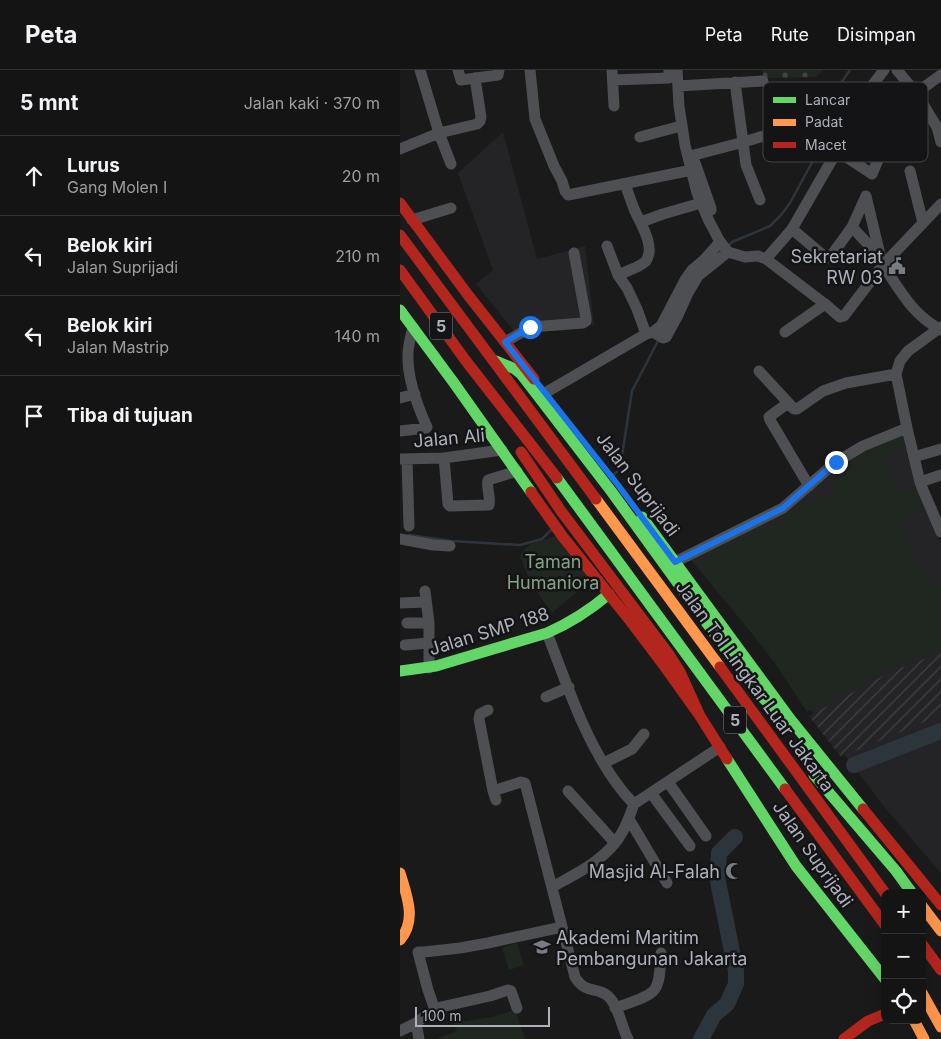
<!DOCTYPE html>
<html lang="id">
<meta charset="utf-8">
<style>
body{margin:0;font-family:Inter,sans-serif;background:#212122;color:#f1f3f6}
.controls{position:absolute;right:15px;bottom:15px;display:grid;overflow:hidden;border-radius:10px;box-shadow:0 5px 20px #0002}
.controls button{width:45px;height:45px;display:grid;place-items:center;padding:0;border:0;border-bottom:1px solid #333334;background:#141414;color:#f1f3f6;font:25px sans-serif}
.scale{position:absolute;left:15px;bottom:12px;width:135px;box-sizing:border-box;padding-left:5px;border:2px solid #acb1ba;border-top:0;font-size:14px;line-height:18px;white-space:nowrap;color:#acb1ba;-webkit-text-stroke:4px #141416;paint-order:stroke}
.stop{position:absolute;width:15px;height:15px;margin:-11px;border:4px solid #1a73e8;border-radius:50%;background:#fff}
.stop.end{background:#1a73e8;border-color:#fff;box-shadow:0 1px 5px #0008}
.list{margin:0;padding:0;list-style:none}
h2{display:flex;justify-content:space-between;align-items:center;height:65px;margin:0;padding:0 20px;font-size:21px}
h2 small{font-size:16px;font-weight:400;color:#9d9ea0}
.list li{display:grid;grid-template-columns:32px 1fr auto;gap:15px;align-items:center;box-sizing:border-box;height:80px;padding:0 20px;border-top:1px solid #333334}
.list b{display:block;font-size:19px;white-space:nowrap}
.list p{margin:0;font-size:16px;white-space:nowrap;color:#9d9ea0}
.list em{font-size:16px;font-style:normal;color:#9d9ea0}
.icon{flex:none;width:28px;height:28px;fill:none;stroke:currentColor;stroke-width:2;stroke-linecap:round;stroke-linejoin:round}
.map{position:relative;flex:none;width:541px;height:969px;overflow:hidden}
header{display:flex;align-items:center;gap:30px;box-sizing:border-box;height:70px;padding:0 25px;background:#141414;border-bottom:1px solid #333334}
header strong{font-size:24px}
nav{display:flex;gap:28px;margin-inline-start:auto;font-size:18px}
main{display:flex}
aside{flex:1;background:#141414}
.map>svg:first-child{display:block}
.built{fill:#242426}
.industrial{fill:url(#industrial-furrows)}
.green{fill:#202721}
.cemetery{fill:url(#cemetery-stones)}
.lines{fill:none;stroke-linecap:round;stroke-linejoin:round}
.stream{stroke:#2d353c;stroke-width:2.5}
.river{stroke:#2d353c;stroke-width:16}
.street{stroke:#4e4f53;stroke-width:11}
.fast{stroke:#63d668;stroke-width:11}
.slow{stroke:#ff974d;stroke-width:11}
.jam{stroke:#b3261e;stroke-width:11}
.route{stroke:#1a73e8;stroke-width:6}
.labels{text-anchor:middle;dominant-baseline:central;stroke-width:5;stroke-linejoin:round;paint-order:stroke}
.shield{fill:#141416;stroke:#7e8289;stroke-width:1}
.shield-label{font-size:16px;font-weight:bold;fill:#acb1ba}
.poi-label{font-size:18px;fill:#acb1ba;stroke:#141416;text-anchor:end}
.street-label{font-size:18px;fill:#acb1ba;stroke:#141416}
.park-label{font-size:18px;fill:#84a485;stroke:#141416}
.key{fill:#141416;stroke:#424347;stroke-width:1}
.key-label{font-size:14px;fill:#acb1ba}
</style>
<header>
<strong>Peta</strong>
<nav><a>Peta</a><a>Rute</a><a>Disimpan</a></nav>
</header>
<main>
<aside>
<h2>5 mnt<small>Jalan kaki · 370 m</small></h2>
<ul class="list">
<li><svg class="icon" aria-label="ahead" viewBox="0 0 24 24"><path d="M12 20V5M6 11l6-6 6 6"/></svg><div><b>Lurus</b><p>Gang Molen I</p></div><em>20 m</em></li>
<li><svg class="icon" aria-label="left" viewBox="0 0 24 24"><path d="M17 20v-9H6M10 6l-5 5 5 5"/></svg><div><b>Belok kiri</b><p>Jalan Suprijadi</p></div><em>210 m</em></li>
<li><svg class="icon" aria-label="left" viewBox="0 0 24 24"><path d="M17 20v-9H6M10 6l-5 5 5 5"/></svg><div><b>Belok kiri</b><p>Jalan Mastrip</p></div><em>140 m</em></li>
<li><svg class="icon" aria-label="arrive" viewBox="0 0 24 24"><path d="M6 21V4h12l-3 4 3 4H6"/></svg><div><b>Tiba di tujuan</b></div></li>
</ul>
</aside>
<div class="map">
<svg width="541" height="969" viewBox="0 0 541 969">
<defs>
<pattern id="industrial-furrows" width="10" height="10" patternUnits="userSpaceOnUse" patternTransform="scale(1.25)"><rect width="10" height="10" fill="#242426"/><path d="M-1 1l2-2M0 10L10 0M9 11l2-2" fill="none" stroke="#414143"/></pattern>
<pattern id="cemetery-stones" width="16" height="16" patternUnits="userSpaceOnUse" patternTransform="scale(1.25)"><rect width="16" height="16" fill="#202721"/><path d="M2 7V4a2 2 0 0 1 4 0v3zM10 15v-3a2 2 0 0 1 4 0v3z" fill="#3e443f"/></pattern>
</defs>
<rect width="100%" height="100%" fill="#1a1a1a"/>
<!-- built -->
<path class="built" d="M103 62 137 189 185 176 194 255 114 261 76 214 93 200 58 103Z
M503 363 541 474V803L486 739 293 486 383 443 442 393Z"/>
<!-- industrial -->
<path class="industrial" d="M541 583V645L441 687 409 646 492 601Z"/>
<!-- green -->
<path class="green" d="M503 365 504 378 484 385 497 421 516 417 524 441 502 451 511 480 531 509 541 511V580L491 598 407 642 369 584 291 490 331 471 370 455 400 433 407 435 436 422 432 405 466 381Z
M156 466 191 510 152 543 130 512 120 485 130 474Z
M117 873 124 895 109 900 102 878Z
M115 940 125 969H37L57 961 54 953 92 947Z"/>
<!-- cemetery -->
<path class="cemetery" d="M362 0H423L416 7 364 8Z"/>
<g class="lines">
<!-- stream -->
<path class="stream" d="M328 176 332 172 370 156 381 145 390 133 416 85 420 67 416 48 450 0
M211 407 220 399 232 321 259 269
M9 465 51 471 120 475 142 469 151 460"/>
<!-- river -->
<path class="river" d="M454 695 541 661
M301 969 314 945 327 934 336 914V901L317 807 319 783 335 767"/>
<!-- street -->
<path class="street" d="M20 0 39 63 51 94
M58 0 61 10 98 5 99 0
M130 0 135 49 154 96 162 111 165 121 168 125 292 100
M212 0 214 36
M277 0 279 36 285 75 297 123 309 151 319 170 328 182 345 187 358 186 366 189 392 159 437 81 448 54 465 25 484 0
M497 0 516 23 537 57 541 72
M213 10 269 8V0
M335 12 346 95 360 130
M278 16 363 11
M240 67 281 56
M0 79 39 63 77 54 80 51 81 47 75 8
M437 81 472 104 491 59 516 23 541 5
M510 101 523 153
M308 142 311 140V138L293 87 294 85 344 72 398 55
M12 150 51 138
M241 152 263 144 301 133
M452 157 480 187
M392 159 425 187 427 188 431 186 452 157 466 126 481 189
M207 176 218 205 227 218 237 239 246 264
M366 189 425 234 440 247 444 246 483 195 541 134
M483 195C501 222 512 244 541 260
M218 205C225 202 242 196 246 191 256 176 240 153 234 139 231 131 228 122 225 114
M541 257 508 281 500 291 496 304 507 358 520 412 523 420 541 462
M253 262 263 268 266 267 278 245 288 223 298 206 328 182
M385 262 425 234
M105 272 131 257 183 253 186 251V248L174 183
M359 301 394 339H397L423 321 446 313 496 304
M145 323 246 264 253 262 261 256 285 210 292 200 304 190 320 172
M0 328 15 324
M388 333 369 347 370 350 409 416
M0 361 26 358 27 357C17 335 7 309 8 284 8 276 11 266 13 257
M514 387 541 379
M44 388 48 434 50 436 89 435C91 427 86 418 88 410L117 401
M0 389 44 388 102 380
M7 389 9 456
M520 412 541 405
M0 469 33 475 50 476
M275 492 383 438 436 392 463 376 507 358
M25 521 29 553V598
M0 533 26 532
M7 553H29
M147 563C167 614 184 669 217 714 222 721 228 728 234 734
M5 575 29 573
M146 627 169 617
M88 640 80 644 79 649 93 721 96 730
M204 693 232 679 244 664
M268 712 306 766
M93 721 121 712 125 713 175 907C186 925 196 916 208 926 219 936 221 956 228 969
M168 721 197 753 215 773
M251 723 290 776
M229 749 267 813
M152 817C174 805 199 793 215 773 224 762 229 748 234 734L320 677
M215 938C225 934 249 928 255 919 261 910 260 894 261 883
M35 940 28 920 18 882H24L60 878 88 873 162 857
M16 953 19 969
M0 961 16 953 25 946 41 937 90 926 108 920 111 921 117 938"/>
<!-- fast -->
<path class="fast" d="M0 240 54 313 131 422
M96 291 115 299 121 304 211 421 343 603 363 628 375 639 391 650
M157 408 385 719
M242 447 391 650 463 739
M0 601 36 596 147 563C170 553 190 540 209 524
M327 689 396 796 485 909
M414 705 496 801 512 823"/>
<!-- slow -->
<path class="slow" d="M196 429 320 597
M0 803C7 826 17 850 0 870
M522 836 541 861
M522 923 541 957
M514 950 524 969"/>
<!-- jam -->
<path class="jam" d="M0 133 68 225 134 309
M0 165 196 429
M0 200 66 291 157 408
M121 382 161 441 268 583 280 602 300 646
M131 422 163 467 228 548 265 597 300 646 327 689
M320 597 485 823
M385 719 485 855
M463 739 541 835
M522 874 541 900
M444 969 468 951 485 944"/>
</g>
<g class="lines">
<!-- route -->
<path class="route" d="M130 257 105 272 218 415 275 492 383 438 436 392"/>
</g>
<!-- icons -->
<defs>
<g id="civic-bare" transform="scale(1.35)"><path d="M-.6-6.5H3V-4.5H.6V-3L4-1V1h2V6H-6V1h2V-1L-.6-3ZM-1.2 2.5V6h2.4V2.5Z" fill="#797c82" stroke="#141416" stroke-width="2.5" paint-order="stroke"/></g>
<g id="mosque-bare" transform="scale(1.35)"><path d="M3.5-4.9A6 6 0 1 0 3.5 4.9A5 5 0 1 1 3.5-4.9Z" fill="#797c82" stroke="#141416" stroke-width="2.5" paint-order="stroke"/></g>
<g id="university-bare" transform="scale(1.35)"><path d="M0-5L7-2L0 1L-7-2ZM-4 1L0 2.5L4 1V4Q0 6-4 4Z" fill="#797c82" stroke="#141416" stroke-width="2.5" paint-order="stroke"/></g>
</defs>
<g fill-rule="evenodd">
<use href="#civic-bare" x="497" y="196"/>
<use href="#mosque-bare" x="334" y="801"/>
<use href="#university-bare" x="142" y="877"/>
</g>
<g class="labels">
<!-- shield labels -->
<g class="shield">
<rect x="30" y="242.5" width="22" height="27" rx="4"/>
<rect x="324" y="636.5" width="22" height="27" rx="4"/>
</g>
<g class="shield-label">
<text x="41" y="256">5</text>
<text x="335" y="650">5</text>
</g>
<!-- poi labels -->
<g class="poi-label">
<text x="483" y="186">Sekretariat<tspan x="483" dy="21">RW 03</tspan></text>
<text x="320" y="801">Masjid Al-Falah</text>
<text x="156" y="867" text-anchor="start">Akademi Maritim<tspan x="156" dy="21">Pembangunan Jakarta</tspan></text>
</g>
<!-- street labels -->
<g class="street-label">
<text transform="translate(49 368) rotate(-5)">Jalan Ali</text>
<text transform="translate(238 414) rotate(53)">Jalan Suprijadi</text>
<text transform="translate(89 561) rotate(-17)">Jalan SMP 188</text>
<text transform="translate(355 616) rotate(54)">Jalan Tol Lingkar Luar Jakarta</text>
<text transform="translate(413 784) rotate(55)">Jalan Suprijadi</text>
</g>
<!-- park labels -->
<g class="park-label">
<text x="153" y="491">Taman<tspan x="153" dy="21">Humaniora</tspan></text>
</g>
</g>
<!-- legend -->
<rect x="363" y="12" width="165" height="80" rx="8" class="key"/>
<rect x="373" y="27" width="23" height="6" fill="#63d668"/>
<rect x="373" y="49" width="23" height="7" fill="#ff974d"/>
<rect x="373" y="72" width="23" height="6" fill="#b3261e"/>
<g class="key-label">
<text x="405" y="35">Lancar</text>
<text x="405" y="57">Padat</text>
<text x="405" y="80">Macet</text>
</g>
</svg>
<div class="controls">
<button>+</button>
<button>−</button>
<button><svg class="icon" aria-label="locate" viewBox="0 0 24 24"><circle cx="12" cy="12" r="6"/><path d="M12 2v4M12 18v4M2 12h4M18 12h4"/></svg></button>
</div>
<div class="scale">100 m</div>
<div class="stop" style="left:130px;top:257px"></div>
<div class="stop end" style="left:436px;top:392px"></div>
</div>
</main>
